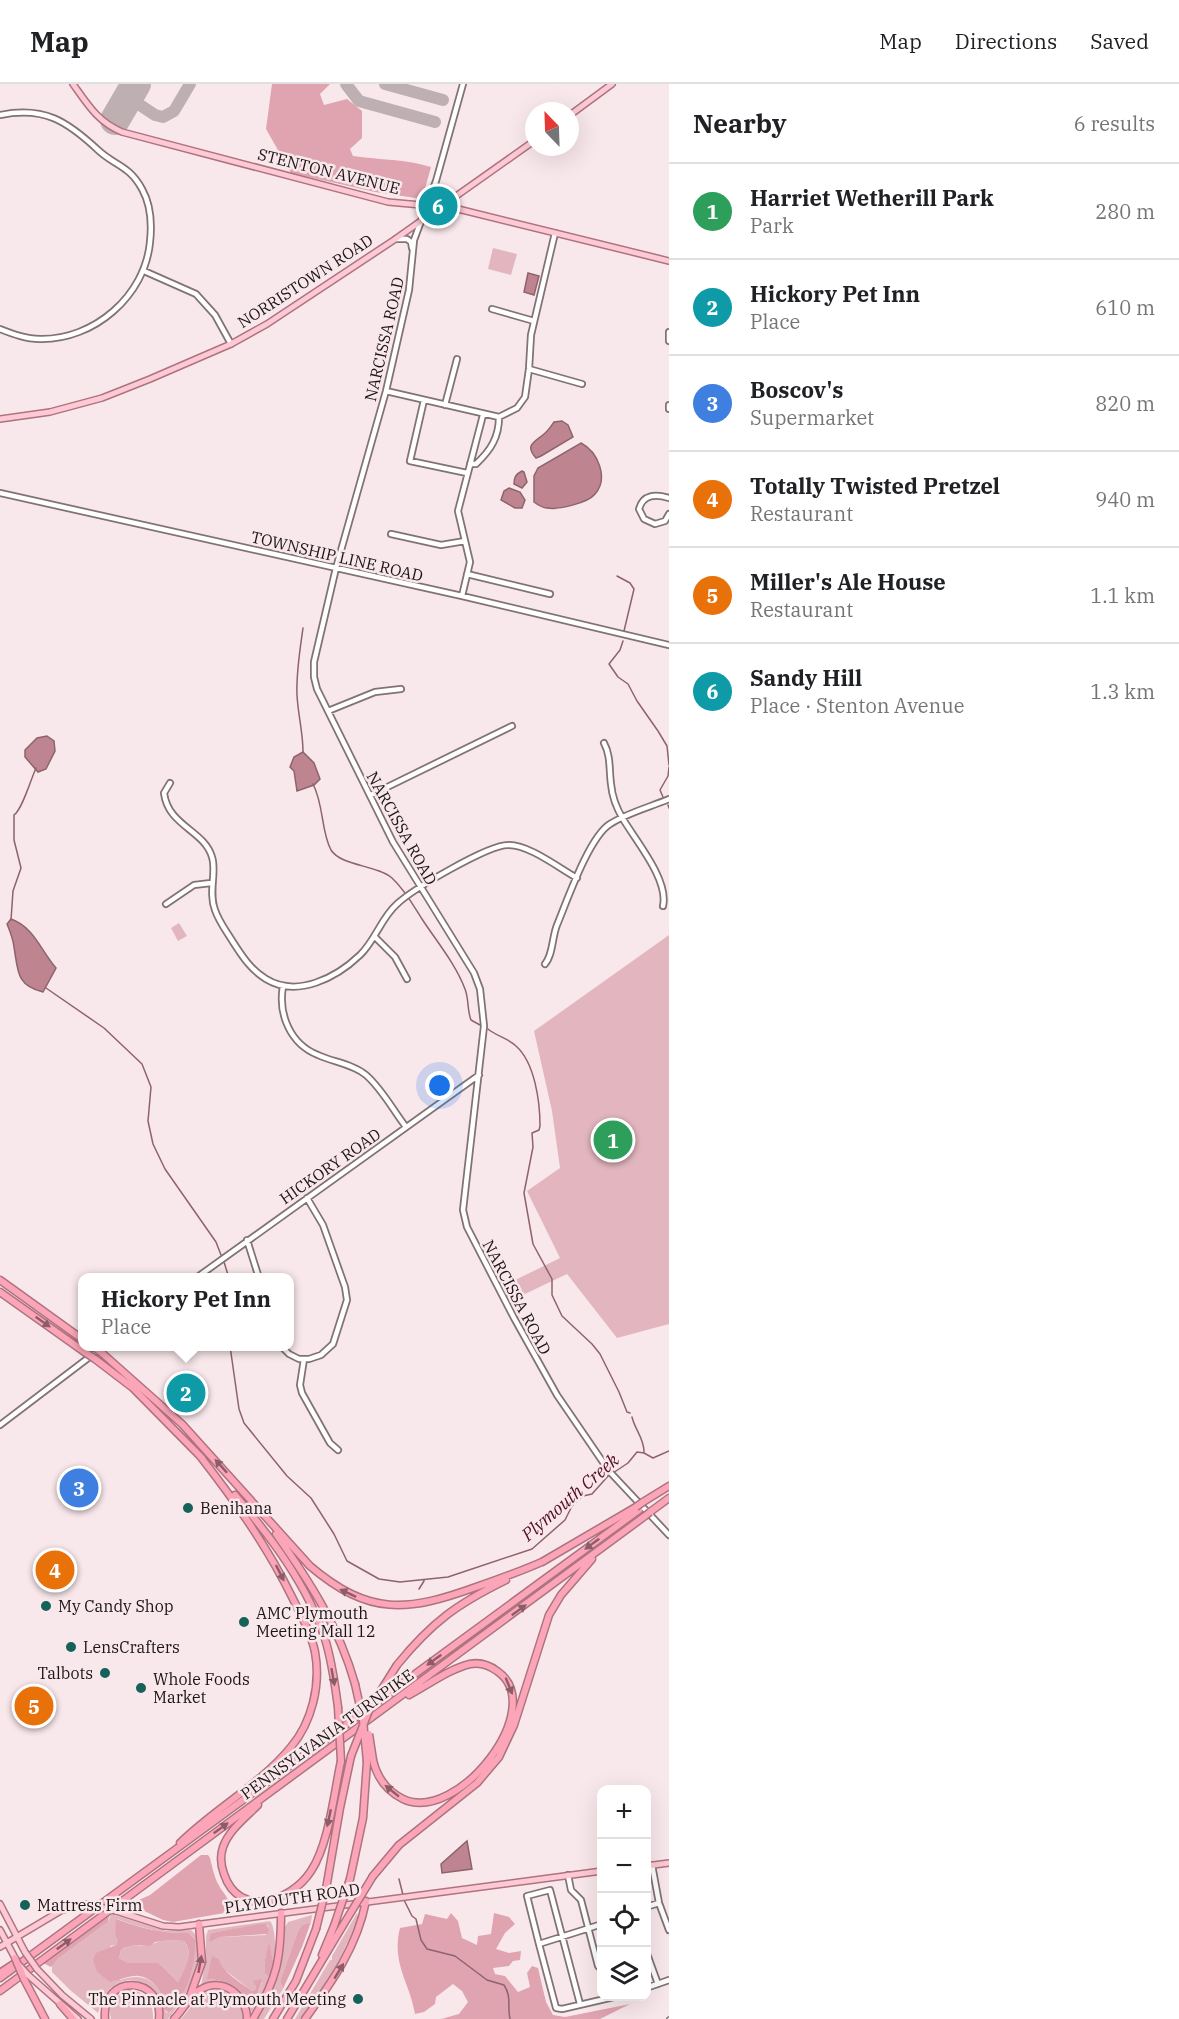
<!DOCTYPE html>
<meta charset="utf-8">
<style>
body{margin:0;font-family:"IBM Plex Serif",serif;background:#f6f6f6;color:#202124}
.controls{position:absolute;right:18px;bottom:18px;display:grid;overflow:hidden;border-radius:12px;box-shadow:0 6px 24px #0002}
.controls button{width:54px;height:54px;display:grid;place-items:center;padding:0;border:0;border-bottom:2px solid #e0e0e0;background:#fff;color:#202124;font:30px sans-serif}
.compass{position:absolute;left:525px;top:18px;width:54px;height:54px;border-radius:50%;background:#fff;box-shadow:0 6px 24px #0002;rotate:337deg}
.you{position:absolute;left:440px;top:1002px;width:21px;height:21px;margin:-15px;border:4px solid #fff;border-radius:50%;background:#1a73e8;box-shadow:0 0 0 9px #1a73e833}
.badge{display:grid;place-items:center;width:39px;height:39px;border-radius:50%;background:#16625b;color:#fff;font-size:20px;font-weight:700}
.pin{position:absolute;translate:-50% -50%;border:3px solid #fff;box-shadow:0 2px 6px #0006}
.popup{position:absolute;left:78px;top:1189px;width:216px;height:78px;box-sizing:border-box;display:grid;place-content:center;border-radius:12px;background:#fff;filter:drop-shadow(0 2px 4px #0005);font-size:20px;white-space:nowrap;color:#757577}
.popup b{font-size:22px;color:#202124}
.popup::after{content:'';position:absolute;left:50%;top:100%;margin-left:-12px;border:12px solid transparent;border-top-color:#fff}
.list{margin:0;padding:0;list-style:none}
h2{display:flex;justify-content:space-between;align-items:center;height:78px;margin:0;padding:0 24px;font-size:26px}
h2 small{font-size:20px;font-weight:400;color:#757577}
.list li{display:grid;grid-template-columns:39px 1fr auto;gap:18px;align-items:center;box-sizing:border-box;height:96px;padding:0 24px;border-top:2px solid #e0e0e0}
.list b{display:block;font-size:22px;white-space:nowrap}
.list p{margin:0;font-size:20px;white-space:nowrap;color:#757577}
.list em{font-size:20px;font-style:normal;color:#757577}
.icon{flex:none;width:33px;height:33px;fill:none;stroke:currentColor;stroke-width:2;stroke-linecap:round;stroke-linejoin:round}
.map{position:relative;flex:none;width:669px;height:1935px;overflow:hidden}
header{display:flex;align-items:center;gap:36px;box-sizing:border-box;height:84px;padding:0 30px;background:#fff;border-bottom:2px solid #e0e0e0}
header strong{font-size:28px}
nav{display:flex;gap:33px;margin-inline-start:auto;font-size:21px}
main{display:flex}
aside{flex:1;background:#fff}
.map>svg:first-child{display:block}
.green{fill:#e3b6bf;fill-rule:evenodd}
.forest{fill:#dfa4b0;fill-rule:evenodd}
.water{fill:#be8591;stroke:#8d636c;stroke-width:1.5}
.lines{fill:none;stroke-linecap:round;stroke-linejoin:round}
.stream{stroke:#8d636c;stroke-width:1.5}
.taxiway{stroke:#beb0b2;stroke-width:12}
.runway{stroke:#beb0b2;stroke-width:30}
.minor-casing{stroke:#817275;stroke-width:8}
.major-casing{stroke:#ad737f;stroke-width:8}
.highway-casing{stroke:#ad737f;stroke-width:9}
.minor{stroke:#fff;stroke-width:4.5}
.major{stroke:#fdc9d4;stroke-width:5}
.highway{stroke:#fca5b8;stroke-width:6}
.rail-casing{stroke:#827779;stroke-width:4}
.rail{stroke:#f9e8eb;stroke-width:1.5;stroke-dasharray:4.5;stroke-linecap:butt}
.major-bridge-casing{stroke:#ad737f;stroke-width:8;stroke-linecap:butt}
.highway-bridge-casing{stroke:#ad737f;stroke-width:9;stroke-linecap:butt}
.major-bridge{stroke:#fdc9d4;stroke-width:5}
.highway-bridge{stroke:#fca5b8;stroke-width:6}
.oneway{fill:#8c5d67}
.poi-dot{fill:#16625b;stroke:#f9e8eb;stroke-width:2}
.labels{text-anchor:middle;dominant-baseline:central;stroke-width:5;stroke-linejoin:round;paint-order:stroke}
.street-label{font-size:16px;fill:#1b1516;stroke:#f9e8eb}
.poi-label{font-size:16px;fill:#1b1516;stroke:#f9e8eb;text-anchor:start}
.water-label{font-size:18px;font-style:italic;fill:#550f26;stroke:#f9e8eb}
</style>
<header>
<strong>Map</strong>
<nav><a>Map</a><a>Directions</a><a>Saved</a></nav>
</header>
<main>
<div class="map">
<svg width="669" height="1935" viewBox="0 0 669 1935">
<rect width="100%" height="100%" fill="#f9e8eb"/>
<!-- green -->
<path class="green" d="M493 164 517 170 511 191 488 185Z
M179 839 187 852 178 857 171 844Z
M669 851V1240L617 1254 567 1190 506 1219 499 1204 560 1174 527 1107 560 1084 552 1027 534 947Z
M357 1829 359 1835 333 1888 300 1935H295L330 1876H332V1872Z
M111 1830 166 1847 191 1846 196 1851C204 1882 187 1912 168 1935H162C167 1903 129 1882 107 1908 102 1914 100 1923 98 1929L70 1906 52 1888V1881L59 1874 108 1838ZM117 1835C142 1844 163 1850 189 1849L195 1855 192 1886 170 1929 166 1928C164 1923 165 1919 163 1914 155 1894 140 1889 120 1896L110 1862 116 1861 119 1857 115 1849Z
M312 1831 311 1838 302 1841 298 1847 280 1897 283 1905 264 1935H257C274 1905 284 1878 285 1843L288 1838Z
M270 1837C276 1844 276 1870 274 1881L269 1860 265 1875V1890L270 1894 252 1928 249 1927C242 1901 225 1897 201 1902L206 1873V1852L208 1846ZM264 1840 268 1842 266 1851 220 1853 211 1858V1849ZM226 1887 252 1907H254L256 1903 254 1897 262 1898 254 1921C247 1919 245 1913 240 1907 231 1898 220 1896 208 1895L209 1889Z
M169 1856 184 1857C195 1870 184 1885 178 1898L159 1879H128L119 1874 121 1866C136 1857 138 1864 149 1861 156 1859 161 1856 169 1856Z
M128 1906C145 1906 154 1918 153 1935H111C107 1920 114 1911 128 1906Z
M219 1906C234 1909 242 1920 243 1935H181L202 1909Z"/>
<!-- forest -->
<path class="forest" d="M272 0H330L320 10 324 21 347 15 362 27V54L350 65 353 72C380 76 406 75 431 83L422 115 375 108 291 89 266 45Z
M201 1771H208L210 1774C212 1782 214 1791 217 1798 222 1809 232 1815 230 1828L173 1838 163 1836 130 1820 150 1811Z
M451 1829 458 1837 462 1854 477 1861 478 1852 491 1850 494 1829 509 1833 515 1840 505 1849 496 1865 509 1869 521 1867 520 1876 513 1877 509 1882 493 1884 495 1890 505 1892 518 1908 530 1903 527 1889 532 1882 538 1884 546 1918 553 1931 565 1933 630 1920 600 1935H441L459 1930 468 1918 462 1907 453 1900 436 1913 435 1920 424 1928 415 1930C410 1899 391 1879 400 1844L422 1840 425 1830 447 1835Z
M109 1831 108 1838 59 1874 51 1883 43 1879Z
M116 1835C141 1844 163 1850 189 1849L195 1855C196 1882 188 1909 169 1929L164 1925C165 1911 154 1894 139 1892 130 1891 120 1896 110 1898L97 1888 93 1876 96 1869 116 1861 118 1857 115 1850ZM169 1856 184 1857C195 1869 184 1885 178 1898L159 1879H128L119 1874 121 1866C133 1859 138 1862 150 1862L155 1858Z
M311 1838 302 1863 283 1905 280 1897 298 1847 302 1841Z
M260 1840H266L269 1846 267 1850 220 1853 211 1858 209 1857 211 1849Z
M269 1858 274 1881 270 1894 265 1890V1875Z
M212 1872 219 1875C221 1888 242 1899 252 1907H254L256 1903 253 1897 261 1895 262 1897 254 1921C248 1919 245 1913 240 1907 231 1898 220 1896 207 1895Z"/>
<!-- water -->
<path class="water" d="M528 189 539 192 534 211 524 208Z
M562 337 568 341 573 353 541 372 536 374C524 361 535 358 544 350 548 347 551 342 554 338Z
M581 359C598 368 609 394 595 410 588 419 558 426 547 424 542 424 538 421 534 418V392L538 384Z
M522 387 524 388 527 398 522 404 514 400C514 393 516 390 522 387Z
M509 404 520 408 525 416 522 424H515L501 416 504 407Z
M47 652 54 657 55 667 46 685 38 688 25 673V666L37 654Z
M303 668 314 679 320 695 314 701 297 707 294 687 290 683 294 673Z
M11 835C34 843 41 867 56 884L43 908C16 902 18 886 14 863 13 855 10 847 7 840Z
M467 1757 472 1785 442 1789 441 1780Z"/>
<g class="lines">
<!-- stream -->
<path class="stream" d="M617 492 630 499 634 505 624 547
M303 544C300 566 296 589 297 611 298 631 303 648 303 668
M623 557 620 566 609 580 618 593 628 600 637 617 658 647 667 662 669 681
M313 700C324 721 321 748 331 766 341 782 377 781 392 794 405 806 413 821 422 835 437 858 455 879 465 905 469 915 467 926 471 936L480 941
M663 713 660 706 668 692 669 683
M668 721 669 724
M11 836 13 807 21 784 14 756V731C22 726 31 695 36 684
M46 904 104 944 142 980 151 1003 148 1037 153 1060 165 1085 216 1158 221 1171
M488 945C496 952 508 954 516 962 535 979 540 1018 540 1042L539 1046 532 1049 533 1063 524 1109 533 1160 552 1195V1211L562 1232 592 1260 600 1270 619 1308 627 1328 630 1329
M224 1178 229 1194
M230 1262 239 1325 244 1339 287 1392 311 1414 334 1450 347 1477 379 1495 400 1498 448 1493 532 1465 565 1436 572 1422 583 1412 592 1410 609 1391
M632 1333C635 1346 644 1354 644 1368
M613 1389 628 1379 637 1368 644 1369 653 1374 669 1367
M419 1505 424 1497
M399 1795 403 1811
M404 1816 412 1832 416 1835 421 1856 427 1865 455 1872 487 1896 504 1901C512 1913 507 1922 510 1935"/>
<!-- taxiway -->
<path class="taxiway" d="M346 0 359 17 435 38
M385 0 443 16
M128 13 155 31 163 33 174 27 190 0"/>
<!-- runway -->
<path class="runway" d="M115 36 136 0"/>
<!-- minor casing -->
<g class="minor-casing">
<path id="minor" d="M463 0 436 97 414 156 409 206 386 307 336 484 314 578V593L317 605 393 758 474 889 480 905 484 942 463 1126 467 1143 514 1234 557 1311 609 1387 669 1451
M0 31C44 22 67 37 98 66 115 82 129 81 142 105 151 121 152 140 150 158 145 212 94 256 40 255 26 255 13 250 0 245
M396 155H407L411 158 412 164
M144 187 196 210 215 231 231 260
M492 225 534 237
M669 248V257
M529 285 582 300
M386 307 499 333 517 324 525 313 529 285 531 251 555 149
M424 316 410 377 467 389
M445 321 457 275
M669 321V325
M470 380H476C491 366 499 353 499 333
M0 409 462 512 669 561
M669 414C656 410 643 410 639 425L644 435 655 440 665 437 669 430
M391 450 441 461 465 457
M467 490 550 510
M462 512 470 478 458 427 483 331
M328 627 375 608 401 605
M604 659C611 672 609 686 611 700 612 712 617 725 623 735 636 757 669 796 663 822
M170 699 164 709C168 742 204 746 212 773 217 788 208 808 215 826 219 838 227 848 233 858 242 872 251 886 266 895 297 914 336 894 360 871 375 857 381 834 397 820 413 805 488 761 508 761 528 760 559 784 577 794
M371 711 512 642
M166 820 194 801 211 799
M375 853 395 873 407 895
M545 880C553 871 552 853 557 841 567 817 589 753 610 740 627 729 650 723 669 715
M283 902C278 930 290 960 318 971 333 978 353 980 366 991 382 1005 393 1026 406 1043
M247 1156 259 1194
M196 1194 479 991
M281 1262 289 1270 299 1275H309L321 1271 333 1260 347 1216 345 1203 323 1141 307 1114
M304 1275 300 1301 302 1309 330 1359 338 1366
M0 1341 104 1262
M652 1781 659 1819 669 1846
M568 1791 571 1806 581 1816 598 1882 602 1886
M646 1823 659 1819
M602 1840 539 1860 556 1924 562 1925 618 1912
M539 1860 527 1812 550 1806 580 1920
M646 1867 658 1900
M646 1904 669 1896"/>
</g>
<!-- major casing -->
<g class="major-casing">
<path id="major" d="M73 0C88 21 98 38 122 48L388 118 454 124 669 177
M570 31 612 0
M0 335 50 328 102 314 150 295 231 260 267 240 394 156 534 57
M646 1782 669 1779
M0 1820 25 1868
M116 1827 163 1842 179 1843 602 1787
M0 1846 15 1874
M0 1863 62 1826 87 1820
M37 1885 62 1911 91 1935
M28 1891 78 1935"/>
</g>
<!-- highway casing -->
<g class="highway-casing">
<path id="highway" d="M0 1196 82 1255
M0 1208 86 1269
M102 1269 182 1340 310 1482C369 1532 407 1528 476 1503 499 1495 522 1487 544 1477
M95 1275 133 1304 202 1374
M235 1411C271 1453 308 1502 325 1555 332 1577 335 1601 338 1623
M643 1418 669 1402
M650 1428 669 1414
M276 1450C310 1498 339 1543 355 1600
M542 1478 636 1423
M397 1581C432 1538 457 1520 506 1496
M373 1676C377 1694 387 1707 403 1715 457 1741 550 1623 497 1587 489 1581 480 1578 470 1580 449 1585 428 1601 409 1611
M258 1721C245 1734 229 1746 223 1763 220 1772 221 1782 224 1790 239 1835 291 1818 311 1787 329 1760 334 1709 341 1677
M180 1759C214 1725 260 1701 291 1663 312 1638 321 1601 315 1568 311 1549 301 1531 292 1513 267 1462 235 1417 200 1372
M373 1792 399 1761 477 1699 499 1673 514 1641 549 1531 561 1511 592 1475
M350 1795 363 1734 367 1678
M326 1805 340 1724 351 1672
M322 1871 334 1842
M0 1889 15 1879
M0 1894 639 1426
M24 1895 45 1935
M0 1907 645 1432
M190 1912 202 1878 199 1840
M60 1920 73 1935
M105 1935C101 1888 164 1892 159 1935
M174 1935C183 1926 189 1912 200 1906 222 1892 247 1911 247 1935
M253 1935C277 1895 281 1875 281 1829
M273 1935 296 1897 316 1845
M287 1935 342 1843
M305 1935C332 1898 357 1863 366 1817"/>
</g>
<!-- minor -->
<use href="#minor" class="minor"/>
<!-- major -->
<use href="#major" class="major"/>
<!-- highway -->
<use href="#highway" class="highway"/>
<!-- rail casing -->
<g class="rail-casing">
<path id="rail" d="M668 1935 669 1934"/>
</g>
<!-- rail -->
<use href="#rail" class="rail"/>
<!-- major-bridge casing -->
<g class="major-bridge-casing">
<path id="major-bridge" d="M87 1820 116 1827
M25 1868 37 1885
M19 1881 28 1891"/>
</g>
<!-- highway-bridge casing -->
<g class="highway-bridge-casing">
<path id="highway-bridge" d="M94 1263 102 1269
M86 1269 95 1275
M636 1423 643 1418
M645 1432 650 1428
M355 1600 363 1636 367 1678
M338 1623 341 1677
M369 1650 373 1676
M351 1672 370 1624 397 1581
M334 1842 350 1795
M342 1843 373 1792
M316 1845 326 1805
M15 1874 24 1895"/>
</g>
<!-- major-bridge -->
<use href="#major-bridge" class="major-bridge"/>
<!-- highway-bridge -->
<use href="#highway-bridge" class="highway-bridge"/>
</g>
<!-- one-way arrows -->
<defs><path id="oneway-solid" d="M-6-.8H1V-3.2L6.5 0L1 3.2V.8H-6Z" transform="scale(1.5)"/></defs>
<g class="oneway">
<use href="#oneway-solid" transform="translate(43 1238) rotate(35)"/>
<use href="#oneway-solid" transform="translate(221 1382) rotate(-132)"/>
<use href="#oneway-solid" transform="translate(592 1460) rotate(144)"/>
<use href="#oneway-solid" transform="translate(280 1489) rotate(63)"/>
<use href="#oneway-solid" transform="translate(348 1509) rotate(-155)"/>
<use href="#oneway-solid" transform="translate(519 1526) rotate(-36)"/>
<use href="#oneway-solid" transform="translate(434 1576) rotate(144)"/>
<use href="#oneway-solid" transform="translate(333 1593) rotate(80)"/>
<use href="#oneway-solid" transform="translate(509 1602) rotate(68)"/>
<use href="#oneway-solid" transform="translate(392 1707) rotate(-141)"/>
<use href="#oneway-solid" transform="translate(329 1734) rotate(102)"/>
<use href="#oneway-solid" transform="translate(221 1744) rotate(-36)"/>
<use href="#oneway-solid" transform="translate(64 1860) rotate(-36)"/>
<use href="#oneway-solid" transform="translate(200 1880) rotate(-80)"/>
<use href="#oneway-solid" transform="translate(339 1887) rotate(-59)"/>
</g>
<!-- markers -->
<g class="poi-dot">
<circle cx="188" cy="1424" r="6"/>
<circle cx="46" cy="1522" r="6"/>
<circle cx="244" cy="1538" r="6"/>
<circle cx="71" cy="1563" r="6"/>
<circle cx="105" cy="1589" r="6"/>
<circle cx="141" cy="1604" r="6"/>
<circle cx="25" cy="1821" r="6"/>
<circle cx="358" cy="1915" r="6"/>
</g>
<g class="labels">
<!-- street labels -->
<g class="street-label">
<text transform="translate(329 87) rotate(14)">STENTON AVENUE</text>
<text transform="translate(305 197) rotate(-33)">NORRISTOWN ROAD</text>
<text transform="translate(384 255) rotate(-77)">NARCISSA ROAD</text>
<text transform="translate(337 472) rotate(13)">TOWNSHIP LINE ROAD</text>
<text transform="translate(402 744) rotate(61)">NARCISSA ROAD</text>
<text transform="translate(330 1082) rotate(-35)">HICKORY ROAD</text>
<text transform="translate(517 1213) rotate(62)">NARCISSA ROAD</text>
<text transform="translate(327 1650) rotate(-36)">PENNSYLVANIA TURNPIKE</text>
<text transform="translate(292 1814) rotate(-8)">PLYMOUTH ROAD</text>
</g>
<!-- poi labels -->
<g class="poi-label">
<text x="200" y="1424">Benihana</text>
<text x="58" y="1522">My Candy Shop</text>
<text x="256" y="1529">AMC Plymouth<tspan x="256" dy="18">Meeting Mall 12</tspan></text>
<text x="83" y="1563">LensCrafters</text>
<text x="93" y="1589" text-anchor="end">Talbots</text>
<text x="153" y="1595">Whole Foods<tspan x="153" dy="18">Market</tspan></text>
<text x="37" y="1821">Mattress Firm</text>
<text x="346" y="1915" text-anchor="end">The Pinnacle at Plymouth Meeting</text>
</g>
<!-- water labels -->
<g class="water-label">
<text transform="translate(570 1413) rotate(-41)">Plymouth Creek</text>
</g>
</g>
</svg>
<div class="controls">
<button>+</button>
<button>−</button>
<button><svg class="icon" aria-label="locate" viewBox="0 0 24 24"><circle cx="12" cy="12" r="6"/><path d="M12 2v4M12 18v4M2 12h4M18 12h4"/></svg></button>
<button><svg class="icon" aria-label="layers" viewBox="0 0 24 24"><path d="M12 4l9 5-9 5-9-5zM3 14l9 5 9-5"/></svg></button>
</div>
<svg class="compass" viewBox="-18 -18 36 36"><path d="M0-13l5 13h-10z" fill="#e53935"/><path d="M0 13l5-13h-10z" fill="#757577"/></svg>
<div class="you"></div>
<div class="pin badge" style="left:613px;top:1056px;background:#2e9e5b">1</div>
<div class="pin badge" style="left:186px;top:1309px;background:#0f9aa8">2</div>
<div class="popup"><b>Hickory Pet Inn</b>Place</div>
<div class="pin badge" style="left:79px;top:1404px;background:#3f7fe0">3</div>
<div class="pin badge" style="left:55px;top:1486px;background:#e8710a">4</div>
<div class="pin badge" style="left:34px;top:1622px;background:#e8710a">5</div>
<div class="pin badge" style="left:438px;top:122px;background:#0f9aa8">6</div>
</div>
<aside>
<h2>Nearby<small>6 results</small></h2>
<ul class="list">
<li><span class="badge" style="background:#2e9e5b">1</span><div><b>Harriet Wetherill Park</b><p>Park</p></div><em>280 m</em></li>
<li><span class="badge" style="background:#0f9aa8">2</span><div><b>Hickory Pet Inn</b><p>Place</p></div><em>610 m</em></li>
<li><span class="badge" style="background:#3f7fe0">3</span><div><b>Boscov's</b><p>Supermarket</p></div><em>820 m</em></li>
<li><span class="badge" style="background:#e8710a">4</span><div><b>Totally Twisted Pretzel</b><p>Restaurant</p></div><em>940 m</em></li>
<li><span class="badge" style="background:#e8710a">5</span><div><b>Miller's Ale House</b><p>Restaurant</p></div><em>1.1 km</em></li>
<li><span class="badge" style="background:#0f9aa8">6</span><div><b>Sandy Hill</b><p>Place · Stenton Avenue</p></div><em>1.3 km</em></li>
</ul>
</aside>
</main>
